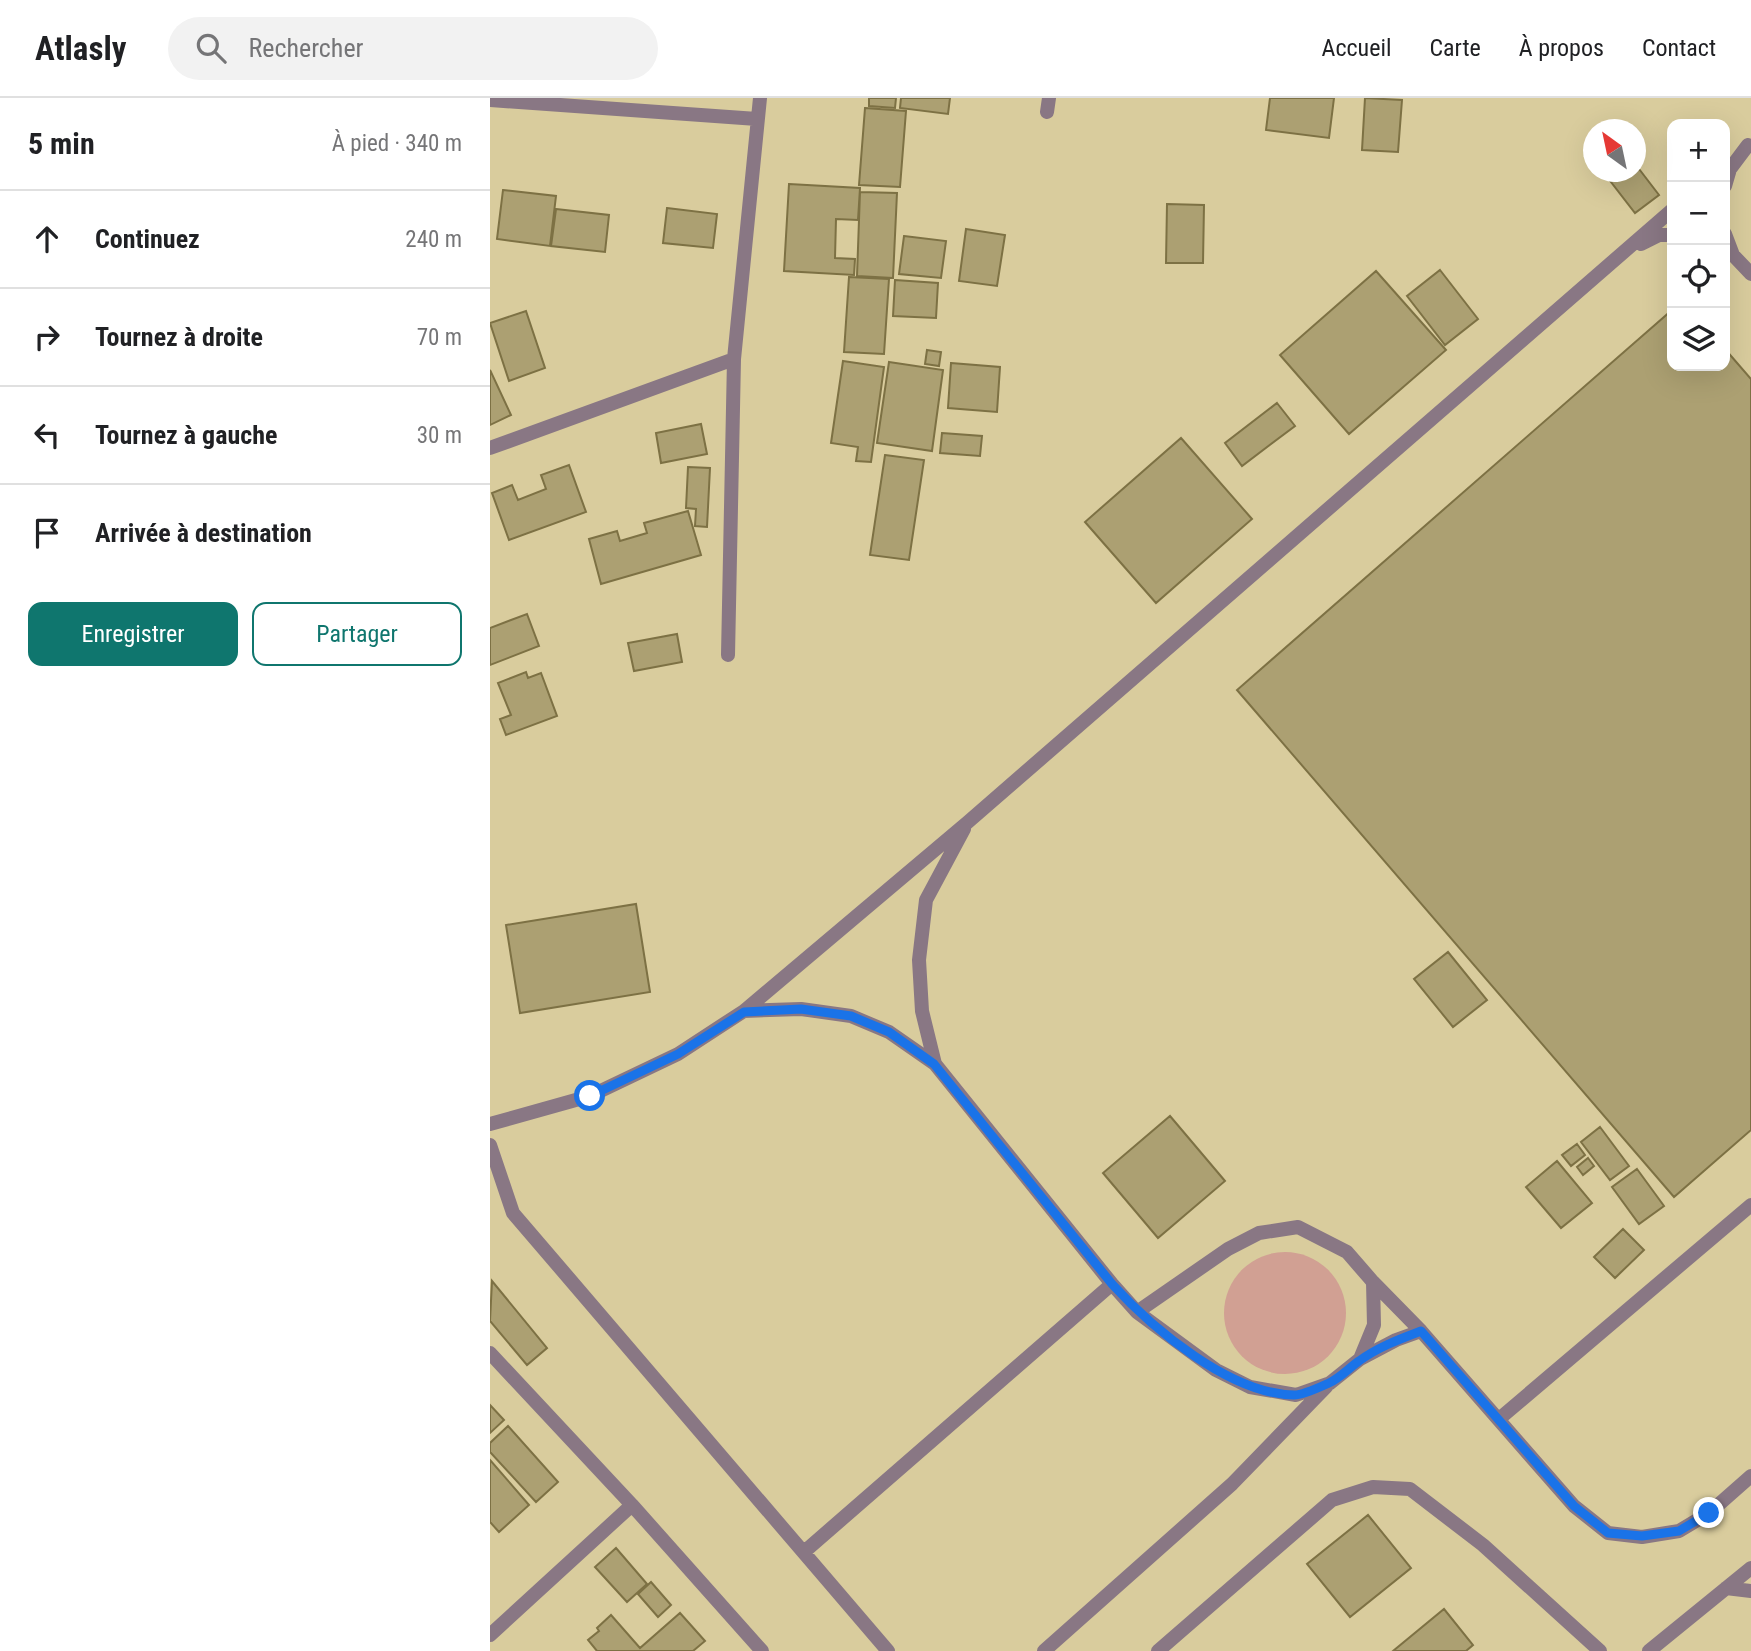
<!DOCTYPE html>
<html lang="fr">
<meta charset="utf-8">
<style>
body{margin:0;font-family:"Roboto Condensed",sans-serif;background:#f2f2f2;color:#202124}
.controls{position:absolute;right:21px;top:21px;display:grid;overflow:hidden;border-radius:14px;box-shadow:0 7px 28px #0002}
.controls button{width:63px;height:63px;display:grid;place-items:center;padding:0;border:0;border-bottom:2px solid #e0e0e0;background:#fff;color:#202124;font:35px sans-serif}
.compass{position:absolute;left:1093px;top:21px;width:63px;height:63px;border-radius:50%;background:#fff;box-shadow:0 7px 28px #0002;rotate:327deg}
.stop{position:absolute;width:21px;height:21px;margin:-16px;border:5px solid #1a73e8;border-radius:50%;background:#fff}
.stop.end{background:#1a73e8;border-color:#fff;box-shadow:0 2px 7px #0008}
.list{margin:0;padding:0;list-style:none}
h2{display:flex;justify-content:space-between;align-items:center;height:91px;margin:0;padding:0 28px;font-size:30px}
h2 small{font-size:23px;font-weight:400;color:#757577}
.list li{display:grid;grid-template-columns:46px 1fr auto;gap:21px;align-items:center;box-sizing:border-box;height:98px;padding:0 28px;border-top:2px solid #e0e0e0}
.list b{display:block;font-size:26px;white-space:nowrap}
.list em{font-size:23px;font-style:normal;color:#757577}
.actions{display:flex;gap:14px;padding:21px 28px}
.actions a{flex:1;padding:16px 0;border:2px solid #0f766e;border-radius:14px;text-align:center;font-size:24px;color:#0f766e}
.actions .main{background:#0f766e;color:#fff}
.icon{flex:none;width:38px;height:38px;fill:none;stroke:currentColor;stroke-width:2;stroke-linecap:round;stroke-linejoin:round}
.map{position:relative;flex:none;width:1261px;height:1553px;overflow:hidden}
header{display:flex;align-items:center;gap:42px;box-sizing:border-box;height:98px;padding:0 35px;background:#fff;border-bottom:2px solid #e0e0e0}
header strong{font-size:33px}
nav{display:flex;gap:38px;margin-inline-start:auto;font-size:24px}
.search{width:490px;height:63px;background:#f2f2f2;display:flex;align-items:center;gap:18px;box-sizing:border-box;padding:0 24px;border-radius:38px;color:#757577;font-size:26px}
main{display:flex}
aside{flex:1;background:#fff}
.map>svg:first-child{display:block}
.green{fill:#d1a093}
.building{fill:#aca072;stroke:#7d7144;stroke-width:2}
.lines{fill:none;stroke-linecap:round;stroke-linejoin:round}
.service{stroke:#897784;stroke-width:14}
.minor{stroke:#897784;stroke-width:14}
.route{stroke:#1a73e8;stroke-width:9}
</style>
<header>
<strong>Atlasly</strong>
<div class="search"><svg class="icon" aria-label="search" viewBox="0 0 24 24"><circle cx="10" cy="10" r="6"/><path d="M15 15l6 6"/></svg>Rechercher</div>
<nav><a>Accueil</a><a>Carte</a><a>À propos</a><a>Contact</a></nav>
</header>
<main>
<aside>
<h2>5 min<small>À pied · 340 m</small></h2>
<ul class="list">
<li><svg class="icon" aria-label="ahead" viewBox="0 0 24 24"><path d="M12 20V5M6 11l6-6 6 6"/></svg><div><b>Continuez</b></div><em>240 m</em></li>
<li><svg class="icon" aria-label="right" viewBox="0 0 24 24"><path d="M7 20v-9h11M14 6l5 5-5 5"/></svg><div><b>Tournez à droite</b></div><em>70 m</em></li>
<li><svg class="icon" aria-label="left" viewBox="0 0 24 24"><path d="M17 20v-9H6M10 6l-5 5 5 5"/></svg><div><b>Tournez à gauche</b></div><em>30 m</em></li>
<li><svg class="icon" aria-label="arrive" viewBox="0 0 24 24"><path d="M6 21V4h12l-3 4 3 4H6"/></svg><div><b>Arrivée à destination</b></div></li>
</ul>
<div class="actions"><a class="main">Enregistrer</a><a>Partager</a></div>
</aside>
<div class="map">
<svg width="1261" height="1553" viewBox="0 0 1261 1553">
<rect width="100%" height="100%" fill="#d9cc9d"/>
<!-- green -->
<path class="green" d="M734 1215a61 61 0 1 1 122 0a61 61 0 1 1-122 0Z"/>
<!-- building -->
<path class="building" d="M379 0H406L405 10 379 8Z
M411 0H460L458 16 410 10Z
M780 0H844L839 40 776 32Z
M875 0 912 2 908 54 872 52Z
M375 10 416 13 410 89 369 87Z
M1146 67 1169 97 1145 115 1114 75 1146 74Z
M299 86 370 90 368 122 346 121 345 160 365 161 364 177 294 173Z
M13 92 66 98 60 148 7 141Z
M370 94 407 95 403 180 367 178Z
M677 106 714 107 713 165H676Z
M177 110 227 116 223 150 173 145Z
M66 111 119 117 115 154 61 148Z
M476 131 515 137 507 188 469 183Z
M414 138 456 143 451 180 409 176Z
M950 172 988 221 955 247 917 198Z
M886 173 956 252 859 336 790 257Z
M359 179 399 181 394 256 354 254Z
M405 182 448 185 446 220 403 218Z
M1182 212V268H1235V251L1261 281V1032L1184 1099 747 592Z
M36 213 55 270 19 283 0 225Z
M437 252 451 254 449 268 435 266Z
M353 263 394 269 381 364 366 363 368 349 341 345Z
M399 264 453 272 442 353 387 345Z
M461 265 510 269 507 314 458 310Z
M0 272 21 317 0 327Z
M787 305 805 328 752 368 735 345Z
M211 326 217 356 171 365 166 335Z
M452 335 492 338 490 358 450 355Z
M691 340 762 421 666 505 595 424Z
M395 357 434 362 419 462 380 457Z
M79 367 96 414 19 442 2 395 22 387 28 402 56 391 51 377Z
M198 369 220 370 217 429 205 428 206 411 196 410Z
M198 413 211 457 111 486 99 441 127 433 130 443 157 435 154 425Z
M37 516 49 548 0 567V530Z
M187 536 192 564 144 573 138 545Z
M36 574 38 580 51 575 67 618 16 637 10 621 21 617 8 585Z
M146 806 160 894 30 915 16 827Z
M958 854 997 902 963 929 924 881Z
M680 1018 735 1083 668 1140 613 1075Z
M1110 1029 1139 1068 1120 1082 1091 1044Z
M1087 1046 1095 1057 1081 1068 1072 1057Z
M1098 1060 1104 1068 1093 1077 1087 1069Z
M1067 1063 1102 1105 1071 1130 1036 1089Z
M1147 1071 1174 1108 1149 1126 1122 1089Z
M1133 1131 1154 1152 1125 1180 1104 1159Z
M2 1183 57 1250 37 1267 0 1223Z
M0 1307 14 1322 0 1335Z
M18 1328 68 1384 46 1404 0 1354V1345Z
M0 1362 39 1407 9 1434 0 1424Z
M878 1417 921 1470 860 1519 817 1466Z
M126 1450 157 1486 137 1504 105 1469Z
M161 1484 181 1507 168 1519 148 1496Z
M954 1511 983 1547 976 1553H903Z
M190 1515 215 1543 203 1553H107L98 1542 109 1533 107 1530 121 1517 150 1550Z"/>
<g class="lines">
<!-- service -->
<path class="service" d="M1235 88 1240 71 1258 47
M1235 136 1243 157 1261 176
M1151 146 1169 137H1182
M254 913 311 911 361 918 399 934 445 966 622 1186 647 1214
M445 966 432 913 429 862 436 802 474 731
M0 1026 100 998 188 956 254 913 478 724 1182 112
M0 1047 23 1115 398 1553
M808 1129 857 1154 883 1184 884 1227 870 1261 840 1285 806 1297 760 1289 726 1272 647 1214 738 1151 769 1135Z
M883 1184 931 1233 1084 1408 1118 1435 1152 1439 1189 1433 1219 1415 1261 1378
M870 1261 906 1242 931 1233
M1009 1321 1261 1107
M314 1454 622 1186
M554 1553 742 1386 836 1289"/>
<!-- minor -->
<path class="minor" d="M0 2 267 21
M557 14 559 0
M0 350 244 261
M238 557 244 261 270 0
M0 1255 142 1407 272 1553
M1236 1490 1261 1493
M0 1537 142 1407
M668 1553 842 1402 883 1389 920 1391 993 1447 1110 1553
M1159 1553 1261 1470"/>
</g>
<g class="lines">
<!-- route -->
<path class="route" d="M100 998 188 956 254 914 311 911 361 918 399 934 444 966 622 1186C663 1231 740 1296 804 1297 814 1297 830 1289 839 1285 850 1280 859 1270 869 1263 888 1249 910 1241 931 1233L1084 1408 1118 1435 1152 1438 1189 1433 1219 1415"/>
</g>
</svg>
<div class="controls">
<button>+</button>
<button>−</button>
<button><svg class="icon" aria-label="locate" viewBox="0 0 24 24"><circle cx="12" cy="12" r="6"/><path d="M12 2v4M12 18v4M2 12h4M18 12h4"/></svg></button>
<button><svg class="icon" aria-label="layers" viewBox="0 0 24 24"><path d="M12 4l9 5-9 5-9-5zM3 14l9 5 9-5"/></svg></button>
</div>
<svg class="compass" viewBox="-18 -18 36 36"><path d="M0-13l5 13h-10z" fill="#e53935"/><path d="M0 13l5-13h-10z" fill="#757577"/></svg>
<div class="stop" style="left:100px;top:998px"></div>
<div class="stop end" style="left:1219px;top:1415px"></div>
</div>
</main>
